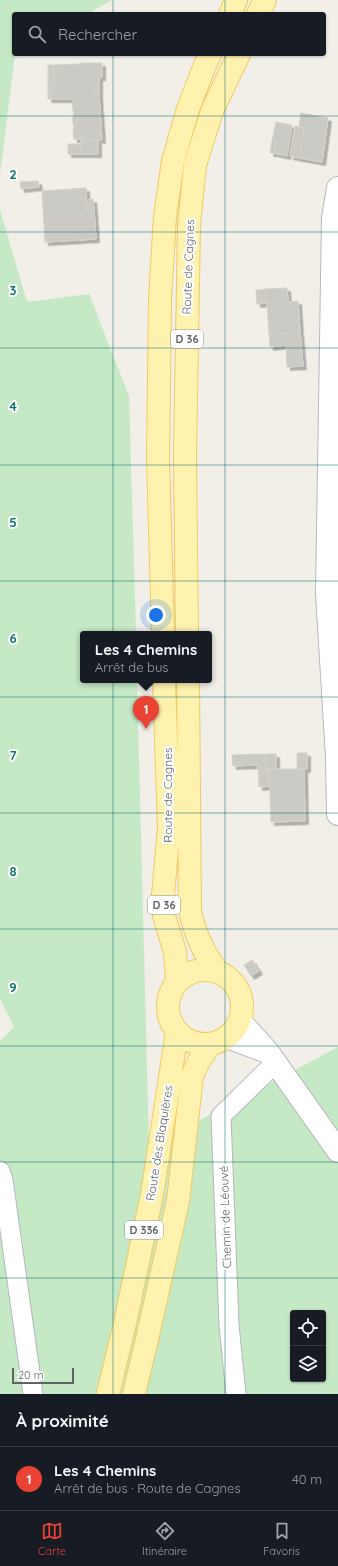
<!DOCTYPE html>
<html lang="fr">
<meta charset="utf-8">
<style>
body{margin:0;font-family:Quicksand,sans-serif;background:#242831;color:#f1f3f6}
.controls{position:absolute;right:12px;bottom:12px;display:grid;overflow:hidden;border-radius:4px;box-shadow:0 1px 3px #0004}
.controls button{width:36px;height:36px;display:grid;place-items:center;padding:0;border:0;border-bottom:1px solid #363941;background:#171b24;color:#f1f3f6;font:20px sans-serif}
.scale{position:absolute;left:12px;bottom:10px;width:62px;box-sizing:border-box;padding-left:4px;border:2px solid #5f6368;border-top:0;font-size:11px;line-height:14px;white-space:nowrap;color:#5f6368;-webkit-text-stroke:3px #fff;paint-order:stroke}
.you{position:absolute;left:156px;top:615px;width:14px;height:14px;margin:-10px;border:3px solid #fff;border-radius:50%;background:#1a73e8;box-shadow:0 0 0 6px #1a73e833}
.badge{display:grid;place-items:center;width:26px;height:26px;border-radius:50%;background:#ea4335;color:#fff;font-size:13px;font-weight:700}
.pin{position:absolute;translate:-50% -33px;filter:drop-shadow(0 1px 2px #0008)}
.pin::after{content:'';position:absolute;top:21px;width:14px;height:12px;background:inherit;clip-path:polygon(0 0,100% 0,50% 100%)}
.popup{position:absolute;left:80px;top:631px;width:132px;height:52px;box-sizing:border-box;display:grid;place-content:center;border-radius:4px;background:#171b24;filter:drop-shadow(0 1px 3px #0005);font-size:13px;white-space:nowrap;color:#9ea1a6}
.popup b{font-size:15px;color:#f1f3f6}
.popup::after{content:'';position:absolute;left:50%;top:100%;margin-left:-8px;border:8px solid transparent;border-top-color:#171b24}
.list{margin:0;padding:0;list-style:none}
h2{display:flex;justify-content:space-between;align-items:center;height:52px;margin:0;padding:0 16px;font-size:17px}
h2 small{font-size:13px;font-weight:400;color:#9ea1a6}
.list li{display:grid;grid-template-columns:26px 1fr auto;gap:12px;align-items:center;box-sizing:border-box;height:64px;padding:0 16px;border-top:1px solid #363941}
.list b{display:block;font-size:15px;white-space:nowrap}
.list p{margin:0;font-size:13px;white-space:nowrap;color:#9ea1a6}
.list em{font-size:13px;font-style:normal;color:#9ea1a6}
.icon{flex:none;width:22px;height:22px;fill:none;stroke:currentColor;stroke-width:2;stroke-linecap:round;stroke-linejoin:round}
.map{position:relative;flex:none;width:338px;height:1394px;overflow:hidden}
.search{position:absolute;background:#171b24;box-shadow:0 1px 3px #0004;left:12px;right:12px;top:12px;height:44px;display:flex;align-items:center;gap:10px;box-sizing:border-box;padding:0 14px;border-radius:4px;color:#9ea1a6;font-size:15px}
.sheet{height:116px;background:#171b24}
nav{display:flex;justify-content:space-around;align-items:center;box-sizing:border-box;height:56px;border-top:1px solid #363941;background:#171b24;font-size:11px;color:#9ea1a6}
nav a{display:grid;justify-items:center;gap:2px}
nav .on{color:#ea4335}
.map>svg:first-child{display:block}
.green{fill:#c5e8c5;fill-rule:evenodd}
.building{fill:#cccac5;stroke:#d6d1c6;filter:url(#shadow)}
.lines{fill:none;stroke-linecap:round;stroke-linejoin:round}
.street-casing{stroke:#b5b8bc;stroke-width:21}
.secondary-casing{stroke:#b6babf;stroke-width:24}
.primary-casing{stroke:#f2c960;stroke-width:24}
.street{stroke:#fff;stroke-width:19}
.secondary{stroke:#fff;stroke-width:22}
.primary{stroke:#fff2af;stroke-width:22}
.grid{fill:none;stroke:#0f766e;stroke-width:1;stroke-opacity:0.55}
.labels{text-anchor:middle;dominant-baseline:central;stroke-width:4;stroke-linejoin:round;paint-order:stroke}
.shield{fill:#fff;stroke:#8f9295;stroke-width:1}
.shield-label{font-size:11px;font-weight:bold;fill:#5f6368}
.street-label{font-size:12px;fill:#5f6368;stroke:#fff}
.grid-label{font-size:13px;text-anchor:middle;font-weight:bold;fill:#0f766e;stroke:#fff;stroke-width:4;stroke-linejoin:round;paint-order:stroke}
</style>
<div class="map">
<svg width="338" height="1394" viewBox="0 0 338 1394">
<defs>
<filter id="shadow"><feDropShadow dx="3.5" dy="3.5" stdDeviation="0" flood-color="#0004"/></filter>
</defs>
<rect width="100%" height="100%" fill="#f1efe8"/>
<!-- green -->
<path class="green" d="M0 0H112L87 14H14L15 54 0 175Z
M0 210 27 302 89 294 129 396 136 634H83V680H137L149 1147 338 1047V1394H0V1041L14 1027 0 999ZM293 1313H323V1379H293Z"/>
<!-- building -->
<path class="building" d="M80 63H102V77L99 78V88H95L96 95H99L102 140 74 139 73 131 74 126 72 120 74 114 72 107 74 99H51V85H54V65L81 64Z
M48 65H54V85H51V99H48Z
M95 88H99V95H96Z
M301 113 328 118 322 162 299 158 304 128 299 127Z
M276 122 292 125 287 156 274 153 277 142 272 141Z
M295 126 304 128 299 158 290 156Z
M81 139 98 141V154H81Z
M272 141 277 142 274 153H270Z
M68 144H81V154H68Z
M38 181 39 187 21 189 20 182Z
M86 188 87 211 94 210 96 239 45 242 42 191Z
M93 199 94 210 87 211 86 200Z
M287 288 288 302 298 301 300 332 269 334 266 289Z
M266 289 267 303 257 304 256 290Z
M300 332 303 366 287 367 286 345 270 347 269 334Z
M297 753H307V769H297Z
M265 754H276V769H266Z
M265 754 266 769H269L270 786 259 787 258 765 233 766 232 755Z
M269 769H304L305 821 271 822Z
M252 960 259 971 251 976 244 965Z"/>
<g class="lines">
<!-- street casing -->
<g class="street-casing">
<path id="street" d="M0 1171 3 1180 33 1394
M236 1394 229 1325 221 1116 275 1063"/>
</g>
<!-- secondary casing -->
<g class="secondary-casing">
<path id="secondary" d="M338 188 333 218 327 594 337 757 338 814
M240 1021 268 1052 338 1151
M227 1037 265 1051"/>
</g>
<!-- primary casing -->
<g class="primary-casing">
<path id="primary" d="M230 14 236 0
M258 14 265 0
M163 634 158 459 160 299 165 217 173 161 188 109 203 70 210 54
M187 634 185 457 189 225 195 165 212 111 239 54
M164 680 169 828 163 895 164 916 175 952 177 981
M188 680 190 911C196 936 202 950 217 971
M168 1007a37 37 0 1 1 74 0a37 37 0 1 1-74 0Z
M108 1394 125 1323 152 1195 177 1032
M134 1394 148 1335 178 1201 192 1076 200 1059 211 1044"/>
</g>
<!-- street -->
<use href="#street" class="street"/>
<!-- secondary -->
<use href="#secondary" class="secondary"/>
<!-- primary -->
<use href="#primary" class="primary"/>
</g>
<!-- grid -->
<path class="grid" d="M113 0V14M225 0V14M113 54V1394M225 54V1394M0 116H338M0 232H338M0 348H338M0 465H338M0 581H338M0 697H338M0 813H338M0 929H338M0 1046H338M0 1162H338M0 1278H338"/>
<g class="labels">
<!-- shield labels -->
<g class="shield">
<rect x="171" y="330" width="32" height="18" rx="3"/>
<rect x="148" y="896" width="32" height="18" rx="3"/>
<rect x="125" y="1221" width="38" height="18" rx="3"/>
</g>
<g class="shield-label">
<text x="187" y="339">D 36</text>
<text x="164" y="905">D 36</text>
<text x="144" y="1230">D 336</text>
</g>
<!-- street labels -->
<g class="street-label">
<text transform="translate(188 267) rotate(-88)">Route de Cagnes</text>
<text transform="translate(167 795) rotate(-90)">Route de Cagnes</text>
<text transform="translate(159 1143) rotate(-81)">Route des Blaquières</text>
<text transform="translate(225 1217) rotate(-92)">Chemin de Léouvé</text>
</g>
</g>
<g class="grid-label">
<text x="13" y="179">2</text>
<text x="13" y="295">3</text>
<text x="13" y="411">4</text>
<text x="13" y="527">5</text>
<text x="13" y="643">6</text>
<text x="13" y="760">7</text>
<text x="13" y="876">8</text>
<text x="13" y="992">9</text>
</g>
</svg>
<div class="controls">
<button><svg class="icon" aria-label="locate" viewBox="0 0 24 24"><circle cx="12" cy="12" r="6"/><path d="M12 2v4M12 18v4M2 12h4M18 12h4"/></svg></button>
<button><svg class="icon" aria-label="layers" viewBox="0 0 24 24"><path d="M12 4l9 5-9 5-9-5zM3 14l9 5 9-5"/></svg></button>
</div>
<div class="scale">20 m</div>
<div class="you"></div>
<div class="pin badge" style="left:146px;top:729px">1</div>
<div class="popup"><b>Les 4 Chemins</b>Arrêt de bus</div>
<div class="search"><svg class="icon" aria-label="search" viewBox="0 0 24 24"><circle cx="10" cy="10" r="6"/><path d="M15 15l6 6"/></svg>Rechercher</div>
</div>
<section class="sheet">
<h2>À proximité<small></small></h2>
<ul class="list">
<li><span class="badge">1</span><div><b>Les 4 Chemins</b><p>Arrêt de bus · Route de Cagnes</p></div><em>40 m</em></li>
</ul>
</section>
<nav>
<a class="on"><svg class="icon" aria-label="map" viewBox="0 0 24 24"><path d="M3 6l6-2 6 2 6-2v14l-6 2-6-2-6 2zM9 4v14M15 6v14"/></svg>Carte</a>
<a><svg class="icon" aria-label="directions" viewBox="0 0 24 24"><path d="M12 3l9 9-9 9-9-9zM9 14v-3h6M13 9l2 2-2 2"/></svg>Itinéraire</a>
<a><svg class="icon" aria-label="saved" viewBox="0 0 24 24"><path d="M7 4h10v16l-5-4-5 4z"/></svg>Favoris</a>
</nav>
